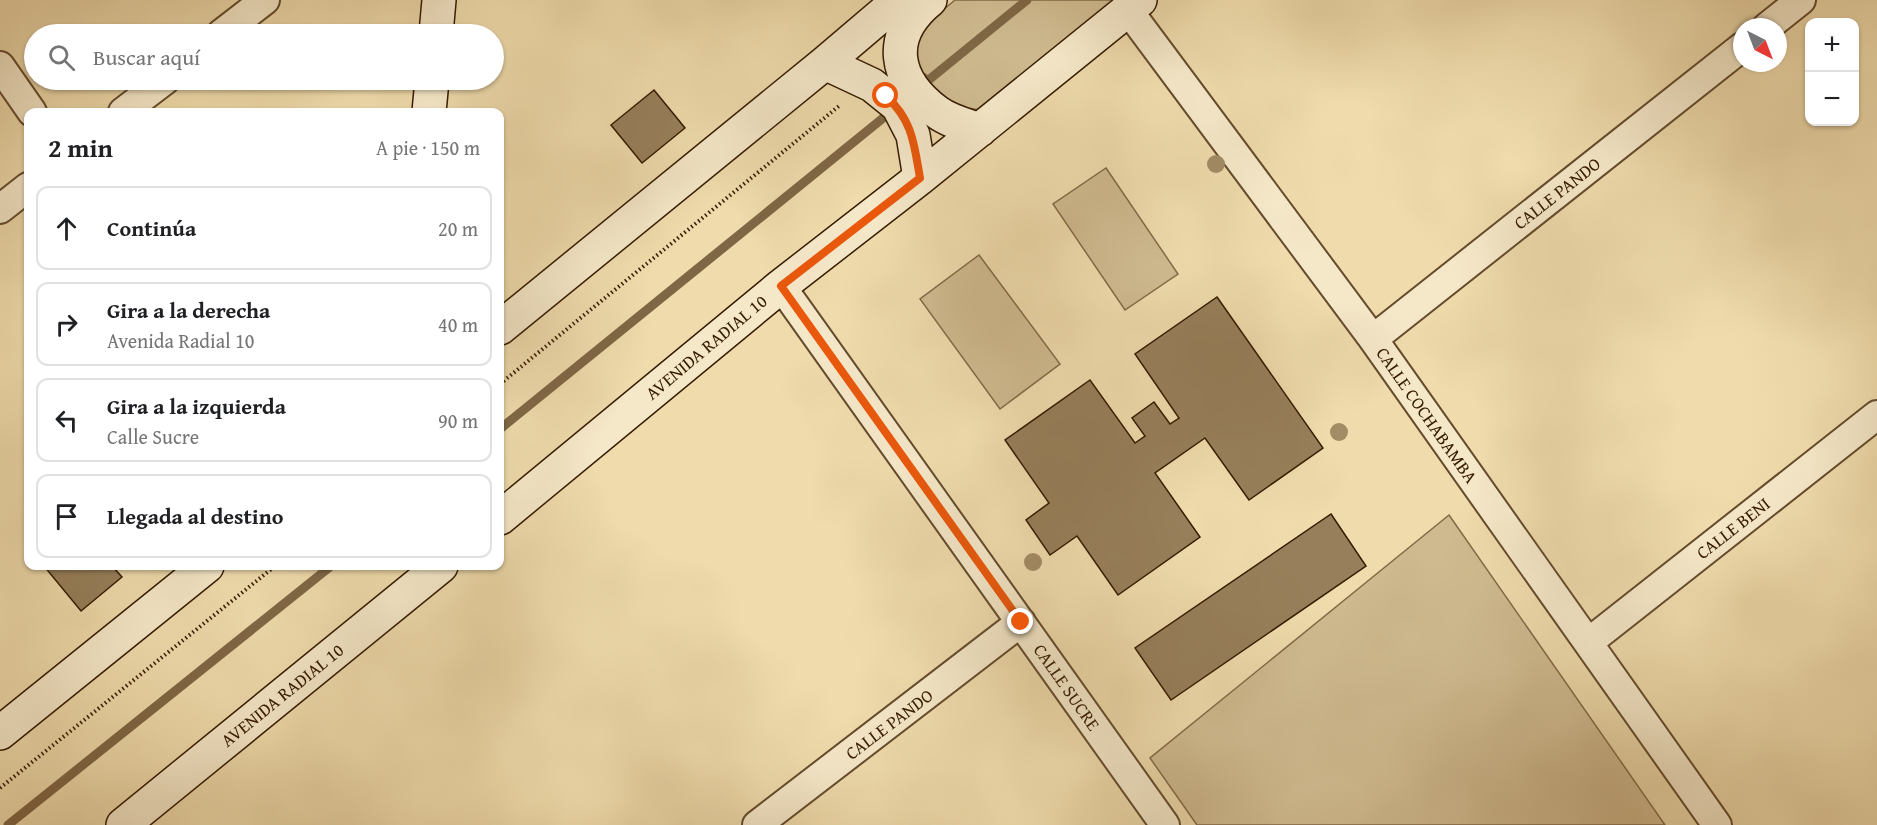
<!DOCTYPE html>
<html lang="es">
<meta charset="utf-8">
<style>
body{margin:0;font-family:"Gentium Book Plus",serif;background:#f2f2f2;color:#202124}
.controls{position:absolute;right:18px;top:18px;display:grid;overflow:hidden;border-radius:12px;box-shadow:0 2px 4px #0004}
.controls button{width:54px;height:54px;display:grid;place-items:center;padding:0;border:0;border-bottom:2px solid #e0e0e0;background:#fff;color:#202124;font:30px sans-serif}
.compass{position:absolute;left:1733px;top:18px;width:54px;height:54px;border-radius:50%;background:#fff;box-shadow:0 2px 4px #0004;rotate:138deg}
.stop{position:absolute;width:18px;height:18px;margin:-14px;border:4px solid #ea580c;border-radius:50%;background:#fff}
.stop.end{background:#ea580c;border-color:#fff;box-shadow:0 2px 6px #0008}
.list{margin:0;padding:0;list-style:none}
h2{display:flex;justify-content:space-between;align-items:center;height:78px;margin:0;padding:0 24px;font-size:26px}
h2 small{font-size:20px;font-weight:400;color:#757577}
.list li{display:grid;grid-template-columns:39px 1fr auto;gap:18px;align-items:center;box-sizing:border-box;height:84px;margin:0 12px 12px;padding:0 12px;border:2px solid #e0e0e0;border-radius:12px}
.list b{display:block;font-size:22px;white-space:nowrap}
.list p{margin:0;font-size:20px;white-space:nowrap;color:#757577}
.list em{font-size:20px;font-style:normal;color:#757577}
.icon{flex:none;width:33px;height:33px;fill:none;stroke:currentColor;stroke-width:2;stroke-linecap:round;stroke-linejoin:round}
.map{position:relative;flex:none;width:1877px;height:825px;overflow:hidden}
.search{position:absolute;background:#fff;box-shadow:0 2px 4px #0004;left:24px;top:24px;width:480px;height:66px;display:flex;align-items:center;gap:15px;box-sizing:border-box;padding:0 21px;border-radius:33px;color:#757577;font-size:22px}
.panel{position:absolute;background:#fff;box-shadow:0 2px 4px #0004;left:24px;top:108px;width:480px;height:462px;border-radius:12px}
.map>svg:first-child{display:block}
.green{fill:#cfba8f;stroke:#826a48;stroke-width:1.5}
.lines{fill:none;stroke-linecap:round;stroke-linejoin:round}
.stream{stroke:#7f6745;stroke-width:9}
.building{fill:#967f5a;stroke:#351b01;stroke-width:1.5}
.street-casing{stroke:#644b2c;stroke-width:32}
.secondary-casing{stroke:#351b01;stroke-width:36}
.path{stroke:#351b01;stroke-width:4;stroke-dasharray:1.5 3;stroke-linecap:butt}
.street{stroke:#f5e8c9;stroke-width:28}
.secondary{stroke:#f5e8c9;stroke-width:33}
.tree{fill:#a28c66}
.route{stroke:#ea580c;stroke-width:8}
.labels{text-anchor:middle;dominant-baseline:central;stroke-width:4.5;stroke-linejoin:round;paint-order:stroke}
.street-label{font-size:18px;fill:#351b01;stroke:#f5e8c9}
</style>
<div class="map">
<svg width="1877" height="825" viewBox="0 0 1877 825">
<rect width="100%" height="100%" fill="#efdbac"/>
<filter id="stains"><feTurbulence type="fractalNoise" baseFrequency=".00333" numOctaves="4"/><feColorMatrix values="0 0 0 0 .2 0 0 0 0 .09 0 0 0 0 .02 0 0 0 .5 -.17"/></filter>
<radialGradient id="worn" r=".72"><stop offset=".6" stop-color="#630" stop-opacity="0"/><stop offset="1" stop-color="#630" stop-opacity=".3"/></radialGradient>
<!-- green -->
<path class="green" d="M955 0H1116L979 110 946 104 932 95 931 78 914 67V34Z
M1106 168 1178 274 1125 310 1053 204Z
M979 255 1060 364 1000 409 920 299Z
M1449 515 1665 825H1197L1150 758Z"/>
<g class="lines">
<!-- stream -->
<path class="stream" d="M920 87 1027 0
M500 429 893 110
M8 825 331 566"/>
</g>
<!-- building -->
<path class="building" d="M654 90 685 128 642 163 611 125Z
M1217 297 1323 448 1249 500 1205 438 1155 473 1200 537 1118 595 1077 536 1050 555 1026 520 1049 503 1005 440 1090 380 1135 443 1145 436 1132 418 1154 402 1170 424 1179 418 1135 354Z
M1331 514 1366 566 1171 700 1135 648Z
M44 566H112L122 577 81 611Z"/>
<g class="lines">
<!-- street casing -->
<g class="street-casing">
<path id="street" d="M1128 10 1373 339 1717 825
M1767 27 1801 0
M221 34 265 0
M0 66 32 112
M123 112 165 80
M0 209 28 187
M781 286 1165 825
M1373 339 1742 47
M1589 642 1877 415
M757 825 1021 622"/>
</g>
<!-- secondary casing -->
<g class="secondary-casing">
<path id="secondary" d="M930 0C886 36 893 79 937 112 949 121 965 125 980 130
M436 34 439 0
M825 63 872 85 898 106 913 135 920 178
M429 112 432 80
M500 328 825 63 899 0
M500 518 781 286 920 178 1140 0
M0 733 207 566
M123 825 441 566"/>
</g>
<!-- path -->
<path class="path" d="M500 384 839 106
M0 788 275 566"/>
<!-- street -->
<use href="#street" class="street"/>
<!-- secondary -->
<use href="#secondary" class="secondary"/>
</g>
<!-- trees -->
<g class="tree">
<circle cx="1216" cy="164" r="9"/>
<circle cx="1339" cy="432" r="9"/>
<circle cx="1033" cy="562" r="9"/>
</g>
<g class="lines">
<!-- route -->
<path class="route" d="M886 96C913 121 914 144 920 178L781 286 1021 622"/>
</g>
<g class="labels">
<!-- street labels -->
<g class="street-label">
<text transform="translate(1557 193) rotate(-38)">CALLE PANDO</text>
<text transform="translate(706 347) rotate(-40)">AVENIDA RADIAL 10</text>
<text transform="translate(1427 415) rotate(55)">CALLE COCHABAMBA</text>
<text transform="translate(1733 528) rotate(-38)">CALLE BENI</text>
<text transform="translate(1067 687) rotate(55)">CALLE SUCRE</text>
<text transform="translate(282 695) rotate(-39)">AVENIDA RADIAL 10</text>
<text transform="translate(889 724) rotate(-37)">CALLE PANDO</text>
</g>
</g>
<rect width="100%" height="100%" filter="url(#stains)"/>
<rect width="100%" height="100%" fill="url(#worn)"/>
</svg>
<div class="controls">
<button>+</button>
<button>−</button>
</div>
<svg class="compass" viewBox="-18 -18 36 36"><path d="M0-13l5 13h-10z" fill="#e53935"/><path d="M0 13l5-13h-10z" fill="#757577"/></svg>
<div class="stop" style="left:886px;top:96px"></div>
<div class="stop end" style="left:1021px;top:622px"></div>
<div class="search"><svg class="icon" aria-label="search" viewBox="0 0 24 24"><circle cx="10" cy="10" r="6"/><path d="M15 15l6 6"/></svg>Buscar aquí</div>
<section class="panel">
<h2>2 min<small>A pie · 150 m</small></h2>
<ul class="list">
<li><svg class="icon" aria-label="ahead" viewBox="0 0 24 24"><path d="M12 20V5M6 11l6-6 6 6"/></svg><div><b>Continúa</b></div><em>20 m</em></li>
<li><svg class="icon" aria-label="right" viewBox="0 0 24 24"><path d="M7 20v-9h11M14 6l5 5-5 5"/></svg><div><b>Gira a la derecha</b><p>Avenida Radial 10</p></div><em>40 m</em></li>
<li><svg class="icon" aria-label="left" viewBox="0 0 24 24"><path d="M17 20v-9H6M10 6l-5 5 5 5"/></svg><div><b>Gira a la izquierda</b><p>Calle Sucre</p></div><em>90 m</em></li>
<li><svg class="icon" aria-label="arrive" viewBox="0 0 24 24"><path d="M6 21V4h12l-3 4 3 4H6"/></svg><div><b>Llegada al destino</b></div></li>
</ul>
</section>
</div>
